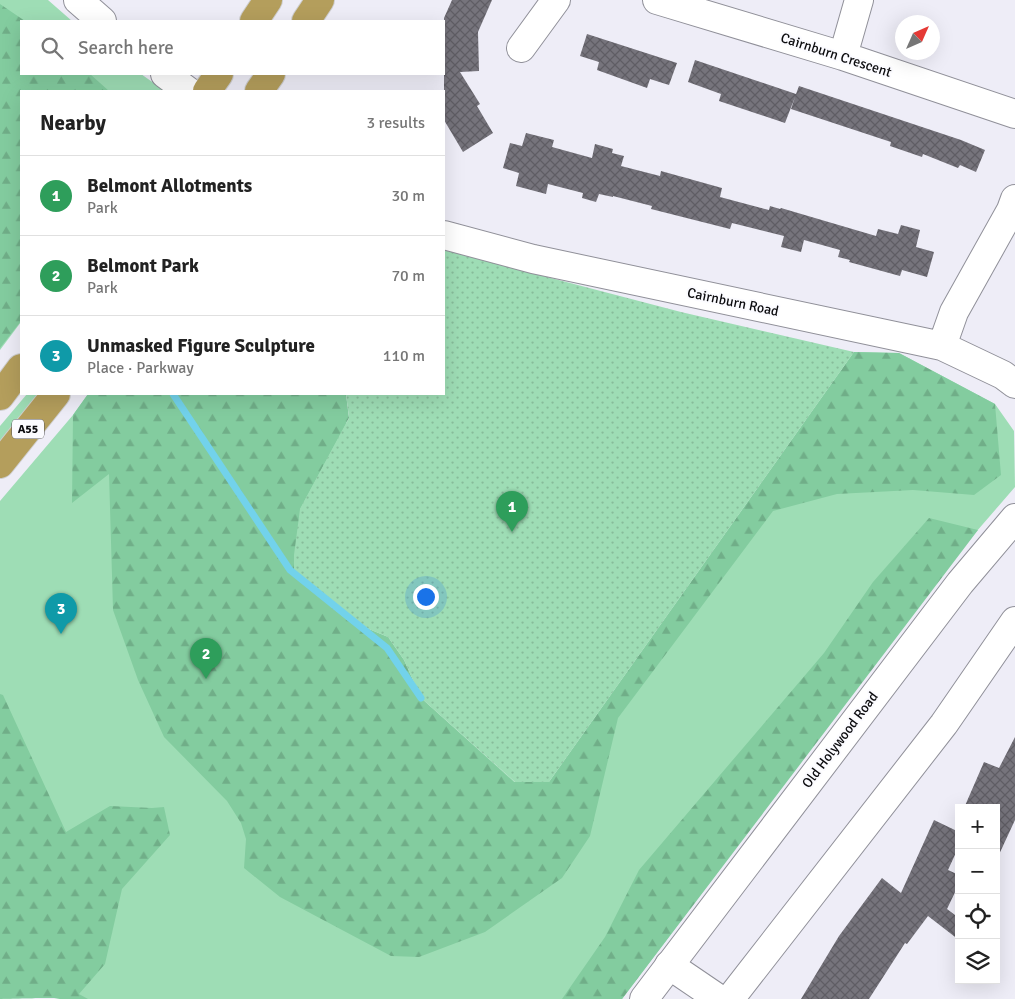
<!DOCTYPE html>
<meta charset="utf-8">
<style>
body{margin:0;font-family:Signika,sans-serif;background:#f2f2f2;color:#222}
.controls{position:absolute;right:15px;bottom:15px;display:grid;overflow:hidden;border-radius:0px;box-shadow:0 5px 20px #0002}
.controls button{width:45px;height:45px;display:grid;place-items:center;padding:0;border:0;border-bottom:1px solid #e0e0e0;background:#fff;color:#222;font:25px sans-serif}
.compass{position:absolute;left:895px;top:15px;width:45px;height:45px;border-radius:50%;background:#fff;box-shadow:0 5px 20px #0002;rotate:45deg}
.you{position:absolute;left:425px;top:596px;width:18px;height:18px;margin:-12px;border:4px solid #fff;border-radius:50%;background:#1a73e8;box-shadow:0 0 0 8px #1a73e833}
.badge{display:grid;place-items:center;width:32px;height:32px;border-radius:50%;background:#111827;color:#fff;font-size:16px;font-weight:700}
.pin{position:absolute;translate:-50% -41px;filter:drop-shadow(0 1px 2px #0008)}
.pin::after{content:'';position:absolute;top:26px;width:18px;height:15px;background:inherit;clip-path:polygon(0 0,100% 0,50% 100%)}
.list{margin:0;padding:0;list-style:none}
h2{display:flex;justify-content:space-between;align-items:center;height:65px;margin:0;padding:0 20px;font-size:21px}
h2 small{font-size:16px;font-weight:400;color:#767676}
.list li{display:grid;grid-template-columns:32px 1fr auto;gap:15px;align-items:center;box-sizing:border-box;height:80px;padding:0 20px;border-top:1px solid #e0e0e0}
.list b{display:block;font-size:19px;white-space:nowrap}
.list p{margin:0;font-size:16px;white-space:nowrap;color:#767676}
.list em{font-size:16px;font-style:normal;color:#767676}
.icon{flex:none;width:28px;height:28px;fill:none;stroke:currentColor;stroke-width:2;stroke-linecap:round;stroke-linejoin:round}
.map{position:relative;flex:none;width:1015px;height:999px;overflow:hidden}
.search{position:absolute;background:#fff;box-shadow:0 5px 20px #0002;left:20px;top:20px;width:425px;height:55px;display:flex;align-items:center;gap:12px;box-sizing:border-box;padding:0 18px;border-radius:0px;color:#767676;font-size:19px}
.panel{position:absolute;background:#fff;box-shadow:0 5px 20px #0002;left:20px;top:90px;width:425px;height:305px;border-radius:0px}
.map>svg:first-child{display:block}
.green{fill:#9eddb5}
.forest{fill:url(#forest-firs)}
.garden{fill:url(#garden-dots)}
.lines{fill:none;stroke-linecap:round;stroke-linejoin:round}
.stream{stroke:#72d2eb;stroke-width:7}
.building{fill:url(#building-cross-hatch)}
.minor-casing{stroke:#909099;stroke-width:30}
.tertiary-casing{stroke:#909099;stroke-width:30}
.trunk-casing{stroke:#cececf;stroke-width:30}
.minor{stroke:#fff;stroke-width:28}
.tertiary{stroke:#fff;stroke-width:28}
.trunk{stroke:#b49e5c;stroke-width:28}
.labels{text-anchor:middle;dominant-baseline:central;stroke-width:4;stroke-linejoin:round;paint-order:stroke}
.shield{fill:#fbfbff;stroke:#535356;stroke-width:1}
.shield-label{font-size:12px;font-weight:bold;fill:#0b0b0e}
.street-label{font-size:14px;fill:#0b0b0e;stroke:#fbfbff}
</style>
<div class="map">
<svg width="1015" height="999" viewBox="0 0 1015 999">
<defs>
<pattern id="forest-firs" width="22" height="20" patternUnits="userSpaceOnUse" patternTransform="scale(1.25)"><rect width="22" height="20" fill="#83cc9f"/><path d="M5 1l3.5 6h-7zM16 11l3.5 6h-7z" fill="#70ae88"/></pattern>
<pattern id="garden-dots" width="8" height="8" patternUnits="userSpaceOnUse" patternTransform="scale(1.25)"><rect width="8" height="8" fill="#9eddb5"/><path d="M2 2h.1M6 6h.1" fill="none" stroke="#87bc9a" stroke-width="1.8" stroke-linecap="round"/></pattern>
<pattern id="building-cross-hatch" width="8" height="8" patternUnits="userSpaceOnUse" patternTransform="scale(1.25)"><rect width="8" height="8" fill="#76747c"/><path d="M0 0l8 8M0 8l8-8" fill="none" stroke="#5f5d64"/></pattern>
</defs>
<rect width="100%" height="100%" fill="#eeedf7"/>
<!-- green -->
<path class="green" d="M0 0H48L72 21H21V74H141L165 91H21V322L0 350Z
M854 352 899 353 995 404 1014 431 1015 487 957 554 622 999H60C55 997 10 999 0 999V501L73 415 88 394H346L347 620 388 637 404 660 421 698 515 782H549Z
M27 394H43L0 450V426Z"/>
<!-- forest -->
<path class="forest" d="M0 4 25 21H21V74H90L109 91H21V321L0 348Z
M854 352 899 353 995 404 1001 475 974 495 913 490 837 494 773 511 618 718 590 836 562 878 485 932 419 957 391 956 280 897 244 868 246 839 241 823 227 801 164 737 138 680 113 610 109 474 72 503 73 415 88 394H346L349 418 300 509 347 620 388 637 404 660 421 698 514 782H549Z
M929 518 978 530 622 999H562L605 937 639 870 824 653 873 582Z
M0 694 3 695 66 832 110 806 152 808 164 807 170 835 122 889 105 964 79 994 88 999H60C55 997 10 999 0 999Z"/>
<!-- garden -->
<path class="garden" d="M444 250 681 312 854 352 549 782H515L421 698 404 660 388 637 347 620 294 576V555L300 509 349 418 346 394H444Z"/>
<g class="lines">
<!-- stream -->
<path class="stream" d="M173 394 290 570 387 648 421 698"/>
</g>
<!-- building -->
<path class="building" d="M452 0H492L478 32 479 71 460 72 480 104 477 106 493 133 463 152 444 120V18Z
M587 34 677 63 669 85 650 79 647 88 597 70 599 62 580 56Z
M695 60 796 94 799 86 961 140 985 150 976 172 960 165 958 168 923 154 922 157 890 146 891 142 791 109 795 97 785 123 719 101 721 94 688 82Z
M526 133 554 140 552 147 592 158 595 144 613 149 612 153 624 156 621 166 660 176 661 171 722 188 720 197 769 210 770 206 780 209 781 208 876 236 878 229 898 234 901 225 920 230 916 247 934 252 927 277 902 270 900 276 849 262 850 260 838 257 840 250 804 240 801 252 781 247 784 236 732 223 730 229 651 209 652 206 613 196V197L599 194 596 202 582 198 583 193 548 184 546 194 516 186 519 173 503 168 510 143 522 146Z
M1015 737V820L996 861V808H964L984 762 999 768Z
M934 820 959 832V846L948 870 959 875V884L947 909 959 918V940L928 916 907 944 905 943 869 999H801L839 936 882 878 901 893Z"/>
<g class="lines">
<!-- minor casing -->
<g class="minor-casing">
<path id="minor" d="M78 0 102 21
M657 0 843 56 1015 114
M521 48 556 0
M843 56 859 0
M165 74 188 91
M444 235 533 259 942 346 1003 375 1015 384
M942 346 954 312 1011 210 1015 199
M669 965 719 999
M730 999 944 724 1015 621"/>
</g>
<!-- tertiary casing -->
<g class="tertiary-casing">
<path id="tertiary" d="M644 999 960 583 1015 518"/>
</g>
<!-- trunk casing -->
<g class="trunk-casing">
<path id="trunk" d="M254 21 268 0
M306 21 320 0
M207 91 219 74
M259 91 271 74
M0 396 21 368
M0 464 56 394"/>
</g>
<!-- minor -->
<use href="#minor" class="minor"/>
<!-- tertiary -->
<use href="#tertiary" class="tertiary"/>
<!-- trunk -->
<use href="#trunk" class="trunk"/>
</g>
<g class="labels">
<!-- shield labels -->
<rect class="shield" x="12" y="419.5" width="32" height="19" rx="4"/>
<g class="shield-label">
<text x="28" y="429">A55</text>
</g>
<!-- street labels -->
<g class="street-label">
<text transform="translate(836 55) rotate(18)">Cairnburn Crescent</text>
<text transform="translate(733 302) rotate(12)">Cairnburn Road</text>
<text transform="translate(840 740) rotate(-53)">Old Holywood Road</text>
</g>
</g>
</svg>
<div class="controls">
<button>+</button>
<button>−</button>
<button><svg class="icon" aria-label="locate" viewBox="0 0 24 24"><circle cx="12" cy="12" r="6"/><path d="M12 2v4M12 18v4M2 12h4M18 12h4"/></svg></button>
<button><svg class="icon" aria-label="layers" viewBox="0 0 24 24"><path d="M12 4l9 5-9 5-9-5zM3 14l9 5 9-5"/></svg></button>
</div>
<svg class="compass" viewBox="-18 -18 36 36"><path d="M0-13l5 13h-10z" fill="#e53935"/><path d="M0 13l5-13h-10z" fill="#767676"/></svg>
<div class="you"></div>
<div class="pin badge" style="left:512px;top:532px;background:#2e9e5b">1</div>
<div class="pin badge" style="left:206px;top:679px;background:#2e9e5b">2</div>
<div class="pin badge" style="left:61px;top:634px;background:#0f9aa8">3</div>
<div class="search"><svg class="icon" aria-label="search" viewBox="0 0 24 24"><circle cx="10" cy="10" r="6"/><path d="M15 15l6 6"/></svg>Search here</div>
<section class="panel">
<h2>Nearby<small>3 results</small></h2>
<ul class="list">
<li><span class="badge" style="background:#2e9e5b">1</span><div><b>Belmont Allotments</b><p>Park</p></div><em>30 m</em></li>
<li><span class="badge" style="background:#2e9e5b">2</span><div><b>Belmont Park</b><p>Park</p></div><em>70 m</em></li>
<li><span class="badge" style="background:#0f9aa8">3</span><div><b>Unmasked Figure Sculpture</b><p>Place · Parkway</p></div><em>110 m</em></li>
</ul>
</section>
</div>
